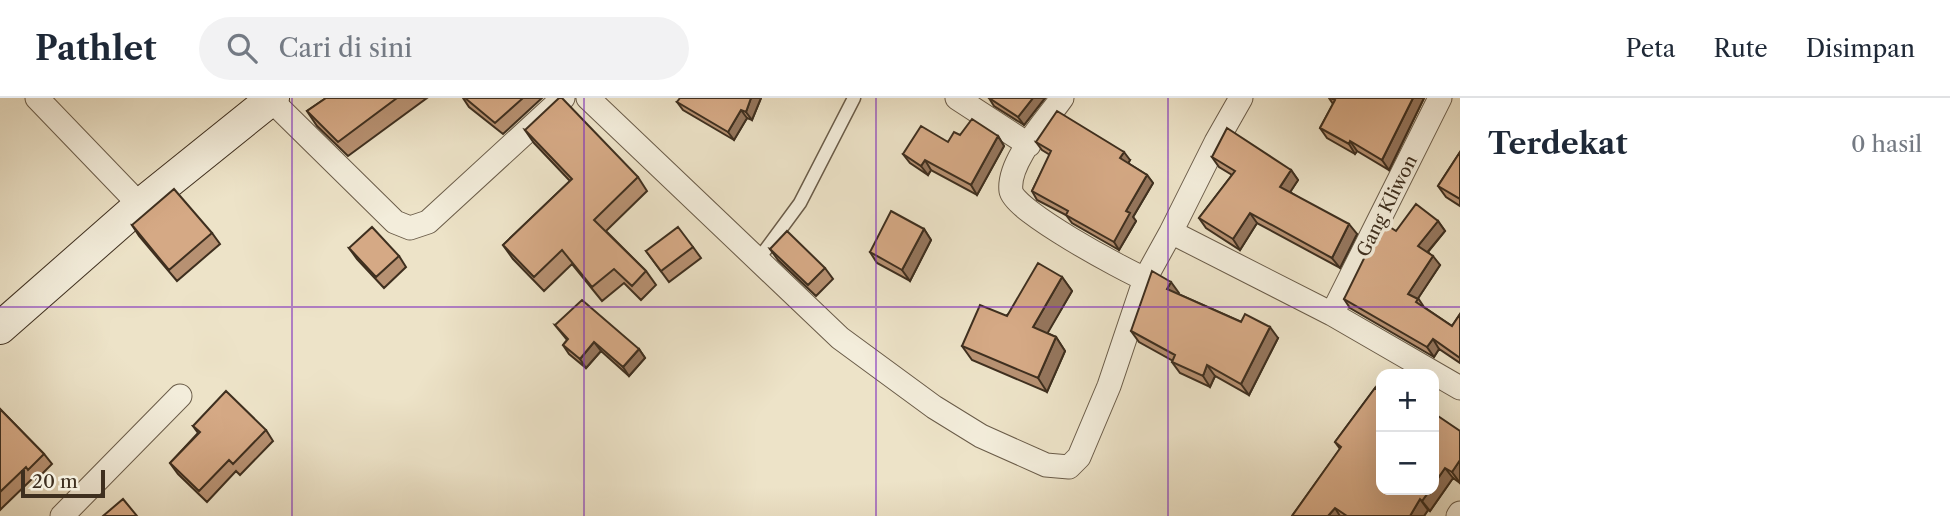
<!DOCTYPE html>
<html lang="id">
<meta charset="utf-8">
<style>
body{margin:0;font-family:"Libre Caslon Text",serif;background:#f2f2f3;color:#1f2937}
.controls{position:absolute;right:21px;bottom:21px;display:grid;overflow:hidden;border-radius:14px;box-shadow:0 7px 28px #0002}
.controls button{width:63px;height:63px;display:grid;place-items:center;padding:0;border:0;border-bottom:2px solid #e0e1e3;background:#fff;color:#1f2937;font:35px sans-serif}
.scale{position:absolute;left:21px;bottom:18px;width:84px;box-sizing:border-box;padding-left:7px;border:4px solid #3e2f1f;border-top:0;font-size:19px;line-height:24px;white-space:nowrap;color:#3e2f1f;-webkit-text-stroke:5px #f3eddb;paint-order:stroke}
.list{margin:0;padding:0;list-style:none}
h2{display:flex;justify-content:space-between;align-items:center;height:91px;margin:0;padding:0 28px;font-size:30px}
h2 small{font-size:23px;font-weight:400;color:#747a83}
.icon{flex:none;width:38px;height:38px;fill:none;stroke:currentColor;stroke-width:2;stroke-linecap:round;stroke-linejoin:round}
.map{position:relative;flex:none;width:1460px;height:418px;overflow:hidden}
header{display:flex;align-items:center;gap:42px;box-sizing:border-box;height:98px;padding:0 35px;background:#fff;border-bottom:2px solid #e0e1e3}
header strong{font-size:33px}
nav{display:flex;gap:38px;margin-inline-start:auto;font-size:24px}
.search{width:490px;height:63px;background:#f2f2f3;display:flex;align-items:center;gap:18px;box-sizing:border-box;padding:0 24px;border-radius:38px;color:#747a83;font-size:26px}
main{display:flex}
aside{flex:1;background:#fff}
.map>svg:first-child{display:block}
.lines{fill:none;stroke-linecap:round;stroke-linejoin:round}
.service-casing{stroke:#6a5c49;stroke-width:15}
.minor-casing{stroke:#6a5c49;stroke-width:25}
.secondary-casing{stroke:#3e2f1f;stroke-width:34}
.service{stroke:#f3eddb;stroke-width:12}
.minor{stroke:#f3eddb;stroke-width:23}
.secondary{stroke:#f3eddb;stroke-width:32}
.wall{fill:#b79172;stroke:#3e2f1f;stroke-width:2}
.shaded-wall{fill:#95765d;stroke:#3e2f1f;stroke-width:2}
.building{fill:#d5a985;stroke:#3e2f1f;stroke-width:2}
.grid{fill:none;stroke:#7b2cbf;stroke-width:2;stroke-opacity:0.55}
.labels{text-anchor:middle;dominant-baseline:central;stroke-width:7;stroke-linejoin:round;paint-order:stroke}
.street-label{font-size:18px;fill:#3e2f1f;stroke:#f3eddb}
</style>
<header>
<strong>Pathlet</strong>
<div class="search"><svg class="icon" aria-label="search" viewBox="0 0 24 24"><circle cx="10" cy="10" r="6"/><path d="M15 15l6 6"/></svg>Cari di sini</div>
<nav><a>Peta</a><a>Rute</a><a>Disimpan</a></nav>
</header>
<main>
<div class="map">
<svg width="1460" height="418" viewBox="0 0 1460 418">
<rect width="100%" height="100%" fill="#ede3c8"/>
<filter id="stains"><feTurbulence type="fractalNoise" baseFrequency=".00286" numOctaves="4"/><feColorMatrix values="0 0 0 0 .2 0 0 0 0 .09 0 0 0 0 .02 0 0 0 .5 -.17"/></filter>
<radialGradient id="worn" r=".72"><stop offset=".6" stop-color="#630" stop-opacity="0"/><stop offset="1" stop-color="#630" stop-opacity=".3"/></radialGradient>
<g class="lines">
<!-- service casing -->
<g class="service-casing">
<path id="service" d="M758 162 800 105 854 0"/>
</g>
<!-- minor casing -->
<g class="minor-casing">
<path id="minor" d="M37 0 140 107
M588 0 840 240 934 309 981 338 1046 367 1069 369 1079 359 1109 288 1145 181C1124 172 1014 113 1011 93 1007 64 1046 23 1062 0
M957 0 1029 47
M271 2 395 124 410 130 428 124 563 0
M1171 134 1216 44 1241 0
M1145 181 1171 134 1332 216 1460 290
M1332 216 1440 0
M62 418 180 298
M1458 418 1460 415"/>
</g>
<!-- secondary casing -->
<g class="secondary-casing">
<path id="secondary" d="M0 230 140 107 273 0"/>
</g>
<!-- service -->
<use href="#service" class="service"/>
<!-- minor -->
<use href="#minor" class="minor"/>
<!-- secondary -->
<use href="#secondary" class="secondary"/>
</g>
<!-- wall -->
<path class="wall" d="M326 0H427L348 58 317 28 307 13Z
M463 0H542L503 36 469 9Z
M761 0 752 22 747 20 734 42 683 12 677 4Z
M989 0H1045L1024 27 994 8Z
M1329 0H1424L1389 72 1357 53 1355 56 1327 40 1320 30 1333 6Z
M525 32 638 79 647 93 606 133 646 173 656 187 641 202 624 185 602 203 572 166 544 193 513 161 503 147 570 83 534 45Z
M960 37 998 38 1004 48 977 97 931 72 928 77 910 65 903 56 948 44Z
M1036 44 1130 62 1128 65 1147 77 1153 85 1133 119 1136 123 1119 152 1072 125 1066 117 1037 102 1032 93 1050 57 1042 52Z
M1460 54V108L1446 99 1438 88Z
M1212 59 1291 72 1298 82 1290 94 1357 136 1340 170 1257 125 1240 152 1206 130 1199 120 1232 77 1219 69Z
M1438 123 1445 133 1428 154 1440 167 1418 200 1424 209 1452 228 1460 216V265L1439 251 1434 259 1350 210 1344 201 1396 133Z
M132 127 212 135 220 146 177 183 139 138Z
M924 131 931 142 910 183 877 165 870 154Z
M693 149 701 160 669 184 646 153Z
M349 150 399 158 406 169 384 190 357 161Z
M770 151 825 170 833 181 816 198 778 162Z
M1062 179 1072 193 1047 235 1056 239 1065 253 1047 294 972 262 962 248Z
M1179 195 1178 196 1278 240 1249 297 1215 278 1210 289 1180 275 1172 264 1173 263 1139 244 1131 233Z
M555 227 639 251 645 260 629 278 601 253 586 270 569 256 563 247 567 242Z
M1375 290 1381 392 1460 333V385L1453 380 1430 413 1428 412 1424 418H1292L1340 351 1335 344Z
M0 311 44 356 52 366 36 382 33 380 0 412Z
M193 328 266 332 273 343 240 377 236 373 207 404 178 376 170 365 198 335Z"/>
<!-- shaded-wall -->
<path class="shaded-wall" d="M751 0H761L752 22 746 14Z
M1033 0H1045L1024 27 1018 19Z
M1413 0H1424L1389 72 1382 62Z
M741 12 747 20 734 42 728 34Z
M998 38 1004 48 977 97 971 87Z
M1350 43 1357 53 1355 56 1349 46Z
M1124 54 1130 62 1126 69 1120 60Z
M925 62 931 72 928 77 921 68Z
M1291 72 1298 82 1287 99 1280 89Z
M1147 77 1153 85 1133 119 1136 123 1119 152 1114 144 1126 113Z
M1250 115 1257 125 1240 152 1233 141Z
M1438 123 1445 133 1425 157 1418 148Z
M1349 126 1357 136 1340 170 1332 160Z
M924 131 931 142 910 183 902 172Z
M1433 158 1440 167 1415 205 1408 196Z
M1062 179 1072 193 1043 243 1033 229Z
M1171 184 1179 195 1175 202 1167 191Z
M1270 229 1278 240 1249 297 1241 286Z
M1056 239 1065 253 1047 294 1038 280Z
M1433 241 1439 251 1434 259 1427 249Z
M594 244 601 253 586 270 580 261Z
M639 251 645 260 629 278 623 269Z
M1207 267 1215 278 1210 289 1203 278Z
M1460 362V385L1452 374Z
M1445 370 1453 380 1430 413 1422 403 1430 392H1434V386Z
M1420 401 1428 412 1424 418H1410Z
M1335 410 1340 418H1328Z"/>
<!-- building -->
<path class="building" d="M326 0H397L338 44 307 13Z
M465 0H523L495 25Z
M559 0H562L638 79 594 122 646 173 632 188 614 171 592 189 562 152 534 179 503 147 572 81 525 32Z
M680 0H751L746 14 741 12 728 34 677 4Z
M989 0H1033L1018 19Z
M1330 0H1413L1382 62 1350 43 1349 46 1320 30 1335 2Z
M1057 13 1124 54 1120 60 1147 77 1126 113 1130 115 1114 144 1066 117 1068 113 1032 93 1051 53 1036 44Z
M972 21 998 38 971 87 925 62 921 68 903 56 921 28 948 44 954 34 960 37Z
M1227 30 1291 72 1280 89 1349 126 1332 160 1250 115 1233 141 1199 120 1235 73 1212 59Z
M1460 54V101L1438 88Z
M174 91 212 135 169 172 132 127Z
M1416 106 1438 123 1418 148 1433 158 1408 196 1418 201 1416 204 1452 228 1460 216V260L1433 241 1427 249 1344 201 1382 124 1396 133Z
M891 113 924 131 902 172 870 154Z
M372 129 399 158 376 179 349 150Z
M678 129 693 149 661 173 646 153Z
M787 133 825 170 808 187 770 151Z
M1038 165 1062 179 1033 229 1056 239 1038 280 962 248 980 207 1007 218Z
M1152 173 1171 184 1167 191 1241 224 1245 216 1270 229 1241 286 1207 267 1203 278 1172 264 1175 257 1131 233Z
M582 202 639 251 623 269 594 244 580 261 563 247 568 241 555 227Z
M1375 290 1381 294V392H1430L1422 403 1420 401 1410 418H1347L1335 410 1328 418H1292L1341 349 1335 344Z
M226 293 266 332 233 366 229 362 199 393 170 365 200 334 193 328Z
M0 311 44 356 28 372 26 369 0 394Z
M1435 316 1460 333V362L1452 374 1445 370 1434 386V317Z
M123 401 137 418H103Z"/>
<!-- grid -->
<path class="grid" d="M292 0V418M584 0V418M876 0V418M1168 0V418M0 209H1460"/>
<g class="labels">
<!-- street labels -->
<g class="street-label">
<text transform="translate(1387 108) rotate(-63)">Gang Kliwon</text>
</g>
</g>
<rect width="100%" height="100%" filter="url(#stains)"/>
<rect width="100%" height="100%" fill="url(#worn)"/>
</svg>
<div class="controls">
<button>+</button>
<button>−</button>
</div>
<div class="scale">20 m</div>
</div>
<aside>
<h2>Terdekat<small>0 hasil</small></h2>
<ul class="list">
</ul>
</aside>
</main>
